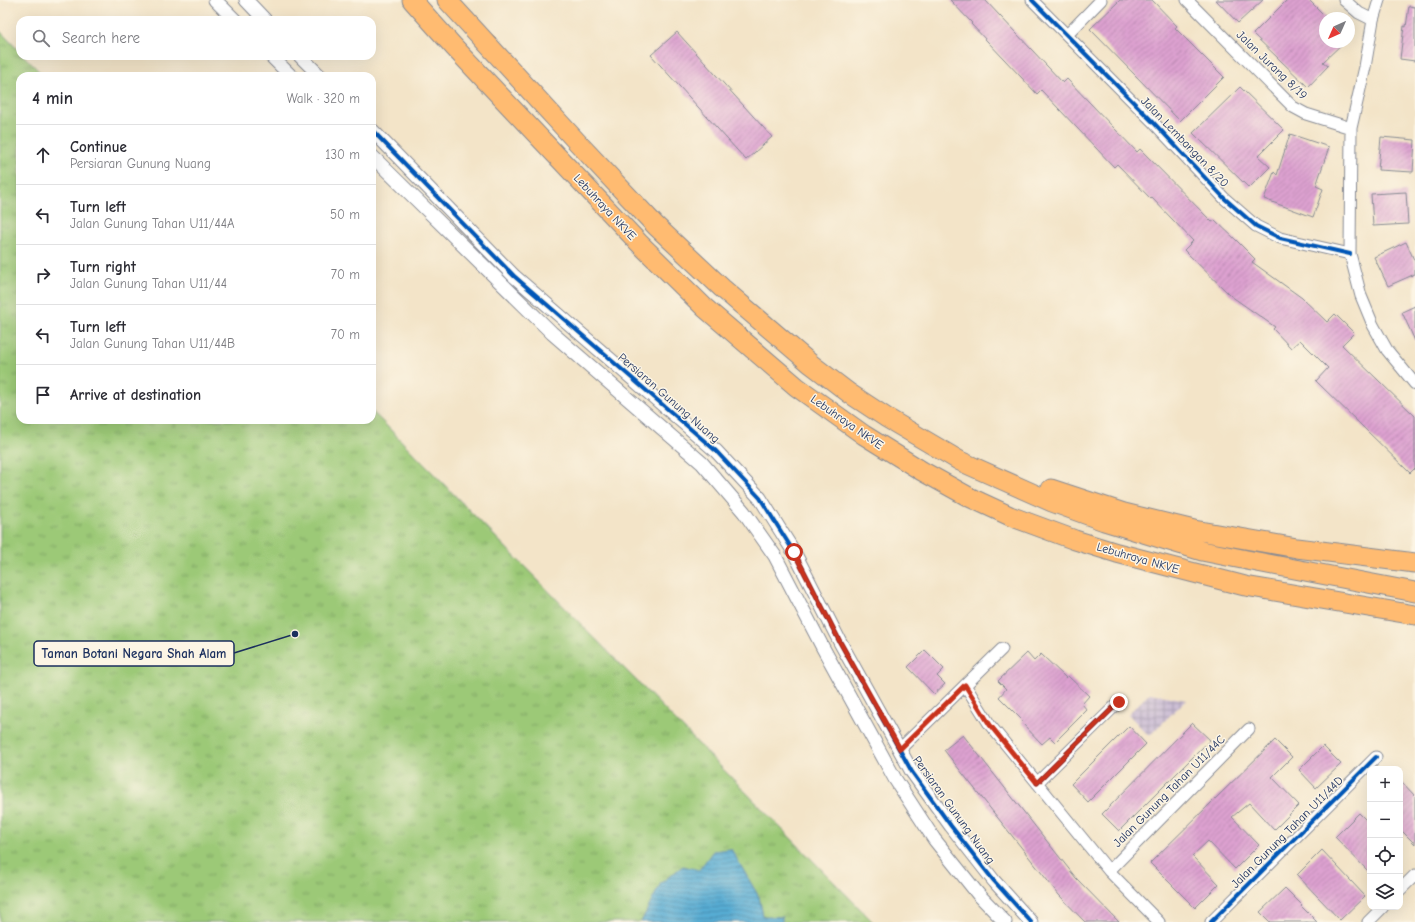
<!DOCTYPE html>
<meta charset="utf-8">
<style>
body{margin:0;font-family:"Comic Neue",sans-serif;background:#f2f2f3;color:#2b2b33}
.controls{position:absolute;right:12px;bottom:12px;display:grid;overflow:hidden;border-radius:8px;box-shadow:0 4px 16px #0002}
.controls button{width:36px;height:36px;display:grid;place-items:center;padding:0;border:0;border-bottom:1px solid #e1e1e2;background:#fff;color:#2b2b33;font:20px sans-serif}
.compass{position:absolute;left:1319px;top:12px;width:36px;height:36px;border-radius:50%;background:#fff;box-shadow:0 4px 16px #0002;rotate:225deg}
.stop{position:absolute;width:12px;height:12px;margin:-9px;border:3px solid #c8321e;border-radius:50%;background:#fff}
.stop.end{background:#c8321e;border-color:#fff;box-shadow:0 1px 4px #0008}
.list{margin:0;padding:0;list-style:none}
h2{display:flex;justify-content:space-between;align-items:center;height:52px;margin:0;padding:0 16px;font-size:17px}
h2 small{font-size:13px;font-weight:400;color:#7c7c81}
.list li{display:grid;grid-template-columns:26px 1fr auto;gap:12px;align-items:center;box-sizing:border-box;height:60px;padding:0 16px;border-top:1px solid #e1e1e2}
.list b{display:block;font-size:15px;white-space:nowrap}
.list p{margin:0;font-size:13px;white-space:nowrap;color:#7c7c81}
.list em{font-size:13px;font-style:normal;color:#7c7c81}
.icon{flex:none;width:22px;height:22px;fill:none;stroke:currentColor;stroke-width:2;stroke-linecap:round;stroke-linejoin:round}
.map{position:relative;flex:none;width:1415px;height:922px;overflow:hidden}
.search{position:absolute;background:#fff;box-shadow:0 4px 16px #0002;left:16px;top:16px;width:360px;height:44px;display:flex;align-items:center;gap:10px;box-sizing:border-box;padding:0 14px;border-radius:12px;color:#7c7c81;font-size:15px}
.panel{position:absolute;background:#fff;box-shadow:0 4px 16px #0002;left:16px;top:72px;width:360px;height:352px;border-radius:12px}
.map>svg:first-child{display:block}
.industrial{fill:url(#industrial-grid)}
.park{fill:url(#park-tufts);stroke:#5c7c6a}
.water{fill:url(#water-rules);stroke:#396e98}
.building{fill:url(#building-hatch)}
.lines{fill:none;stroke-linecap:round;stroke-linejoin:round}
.minor-casing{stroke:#878a93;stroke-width:13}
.tertiary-casing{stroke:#878a93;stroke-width:15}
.motorway-casing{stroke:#878a93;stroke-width:21}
.minor{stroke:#fff;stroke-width:11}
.tertiary{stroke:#fff;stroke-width:13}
.motorway{stroke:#ffbb71;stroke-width:19}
.cycleway-casing{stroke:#fcf5e5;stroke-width:6}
.cycleway{stroke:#0057b8;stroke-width:4}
.route{stroke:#c8321e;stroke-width:5}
.labels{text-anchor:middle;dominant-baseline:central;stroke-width:3;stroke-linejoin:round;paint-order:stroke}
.street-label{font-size:12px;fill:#1b2f5e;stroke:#fcf5e5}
.leader{fill:none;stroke:#1b2f5e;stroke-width:1.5}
.callout-dot{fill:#1b2f5e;stroke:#fcf5e5;stroke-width:1.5}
.callout{fill:#fcf5e5;stroke:#1b2f5e;stroke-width:1.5}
.callout-label{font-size:13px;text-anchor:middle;font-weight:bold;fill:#1b2f5e}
</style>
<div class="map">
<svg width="1415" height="922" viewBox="0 0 1415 922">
<defs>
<pattern id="industrial-grid" width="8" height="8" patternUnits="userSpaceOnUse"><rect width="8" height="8" fill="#ccbed4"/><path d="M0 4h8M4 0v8" fill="none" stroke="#a59baf"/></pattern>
<pattern id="park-tufts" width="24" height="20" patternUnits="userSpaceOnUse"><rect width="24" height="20" fill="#9cc977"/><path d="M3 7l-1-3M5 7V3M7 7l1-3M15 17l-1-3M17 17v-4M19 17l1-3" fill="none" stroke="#7ea465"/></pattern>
<pattern id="water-rules" width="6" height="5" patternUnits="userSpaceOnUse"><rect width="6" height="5" fill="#57acd3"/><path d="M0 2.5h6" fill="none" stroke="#478cae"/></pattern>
<pattern id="building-hatch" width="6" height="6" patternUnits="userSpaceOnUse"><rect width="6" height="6" fill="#dda1d0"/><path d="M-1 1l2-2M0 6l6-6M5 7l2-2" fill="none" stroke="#b284ac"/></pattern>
</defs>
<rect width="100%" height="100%" fill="#fcf5e5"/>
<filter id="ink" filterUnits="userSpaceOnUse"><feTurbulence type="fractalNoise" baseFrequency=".025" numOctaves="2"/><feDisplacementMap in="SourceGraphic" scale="8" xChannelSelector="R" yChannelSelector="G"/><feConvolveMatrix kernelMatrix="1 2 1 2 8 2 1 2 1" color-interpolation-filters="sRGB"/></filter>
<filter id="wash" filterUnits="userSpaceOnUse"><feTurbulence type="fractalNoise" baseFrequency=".012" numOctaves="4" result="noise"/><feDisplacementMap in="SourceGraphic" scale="16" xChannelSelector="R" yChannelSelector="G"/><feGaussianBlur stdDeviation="0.9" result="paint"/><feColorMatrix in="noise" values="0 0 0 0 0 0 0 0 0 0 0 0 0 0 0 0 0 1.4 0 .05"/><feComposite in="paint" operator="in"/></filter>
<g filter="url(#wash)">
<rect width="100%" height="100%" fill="#f3e4c8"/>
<!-- industrial -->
<path class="industrial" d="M1150 693 1186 700 1149 736 1128 714Z"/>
<!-- park -->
<path class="park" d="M0 31 20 52V56H24L44 76H20V420H372V411L873 922H782L781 917 763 916 759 897 731 849 713 851 699 871 683 866 661 883 641 922H0Z"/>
<!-- water -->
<path class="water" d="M731 849 759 897 763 916 782 917V922H641L661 883 683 866 699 870 713 851Z"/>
<g id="blocks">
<!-- building -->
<path class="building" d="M950 0H985L1063 83 1067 79 1137 152 1140 149 1212 222 1215 220 1236 240 1255 259 1252 262 1302 298 1327 322 1335 314 1354 333 1342 345 1415 416V468L1410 473 1316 381 1328 368 1300 340 1291 348 1273 329 1275 327 1231 296 1184 250 1193 241 1152 198 1151 199 1117 164 1114 167 1041 90 1037 94 971 24 972 23Z
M1120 0H1152L1177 26 1175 28 1224 77 1180 121 1090 29Z
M1216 0H1263L1238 23Z
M1287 0H1309L1325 16V42H1344L1323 62 1328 66 1308 87 1253 34Z
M1409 6 1415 7V61L1400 59 1404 26 1406 27Z
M677 32 772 137 746 160 651 55Z
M1240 87 1284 130 1258 156 1270 167 1249 188 1193 133Z
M1290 134 1329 147 1316 186 1323 189 1313 217 1264 199 1274 172 1277 175Z
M1381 137 1415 140 1413 172 1378 170Z
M1406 192 1408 224 1373 226 1371 194Z
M1406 242 1415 262V274L1388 286 1374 257Z
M1415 306V341L1402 312Z
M925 650 944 669 937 676 945 684 934 694 908 667Z
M1027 653 1034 661 1041 654 1066 678 1068 676 1089 696 1082 704 1087 710 1055 742 1050 737 1042 744 1021 722 1023 721 999 697 1006 689 998 681Z
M1192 723 1210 740 1119 831 1102 814Z
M1129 726 1146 744 1088 802 1071 784Z
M963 735 1076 878 1119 922H1085L1059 895 944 750Z
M1275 740 1292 757 1272 777 1299 805 1274 830 1249 803 1232 817 1259 845 1235 869 1208 841 1192 856 1219 884 1195 908 1150 863Z
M1323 746 1341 764 1316 788 1299 770Z
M1400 780 1415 796V844L1400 829Z
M1359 813 1370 824V873L1335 837Z
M1322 850 1365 896 1340 920 1297 875Z
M1285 888 1302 905 1301 906 1317 922H1270L1260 912Z"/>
</g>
</g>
<g filter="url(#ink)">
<use href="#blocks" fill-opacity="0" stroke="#878a93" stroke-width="1"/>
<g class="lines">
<!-- minor casing -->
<g class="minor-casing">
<path id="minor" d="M1032 0 1154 123 1224 198 1256 226 1280 238 1350 254
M1187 0 1293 107 1306 114 1351 128
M1344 0 1359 13 1373 20
M1379 0 1373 20 1365 67 1351 128 1350 254 1361 296 1373 325 1387 350 1415 384
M1067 35 1101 0
M965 685 990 725 1109 871 1159 922
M900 749 1002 649
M1037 783 1119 702
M1109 871 1249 729
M1400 890 1415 875
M1211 922 1376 757
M1368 922 1383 907"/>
</g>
<!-- tertiary casing -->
<g class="tertiary-casing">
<path id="tertiary" d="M215 0 235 20
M246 0 265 20
M271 56 291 76
M300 56 320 76
M372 130 514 276 716 451 760 498 794 552 840 642 912 772 951 826 994 881 1031 922
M372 156 552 333 702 463 744 512 775 556 823 648 895 779 934 839 978 894 1005 922"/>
</g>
<!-- motorway casing -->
<g class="motorway-casing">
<path id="motorway" d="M412 0 454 47 639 243 705 308 797 387 864 435 922 471 969 497 1010 516 1075 540 1117 553 1245 586 1415 615
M447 0 578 143 656 226 722 288 811 364 849 393 887 418 960 461 1052 502 1104 521 1202 551 1247 560 1415 592
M1051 489 1124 513 1194 530 1297 548 1415 563"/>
</g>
<!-- minor -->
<use href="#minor" class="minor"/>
<!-- tertiary -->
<use href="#tertiary" class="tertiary"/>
<!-- motorway -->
<use href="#motorway" class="motorway"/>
<!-- cycleway casing -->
<g class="cycleway-casing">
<path id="cycleway" d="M1032 0 1154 123 1224 198 1256 226 1280 238 1350 254
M372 130 514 276 716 451 760 498 794 552 840 642 912 772 951 826 994 881 1031 922
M1037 783 1119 702
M1211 922 1376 757"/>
</g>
<!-- cycleway -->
<use href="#cycleway" class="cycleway"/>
</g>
</g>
<g class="lines" filter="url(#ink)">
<!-- route -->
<path class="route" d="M794 552 840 642 900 749 965 685 990 725 1037 783 1119 702"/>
</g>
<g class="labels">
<!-- street labels -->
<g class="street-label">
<text transform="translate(1272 65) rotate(44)">Jalan Jurang 8/19</text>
<text transform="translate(1185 142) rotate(46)">Jalan Lembangan 8/20</text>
<text transform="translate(605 207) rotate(47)">Lebuhraya NKVE</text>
<text transform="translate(669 398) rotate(41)">Persiaran Gunung Nuang</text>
<text transform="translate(847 422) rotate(35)">Lebuhraya NKVE</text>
<text transform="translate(1138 558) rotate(16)">Lebuhraya NKVE</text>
<text transform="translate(1169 791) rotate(-45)">Jalan Gunung Tahan U11/44C</text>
<text transform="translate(954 810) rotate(54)">Persiaran Gunung Nuang</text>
<text transform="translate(1287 832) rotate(-45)">Jalan Gunung Tahan U11/44D</text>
</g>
</g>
<!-- callouts -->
<path class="leader" d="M295 634L234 653"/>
<circle class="callout-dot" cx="295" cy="634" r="4"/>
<rect class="callout" x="34" y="641" width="200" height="25" rx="4"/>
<g class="callout-label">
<text x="134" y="658">Taman Botani Negara Shah Alam</text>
</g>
</svg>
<div class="controls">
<button>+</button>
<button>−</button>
<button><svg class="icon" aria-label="locate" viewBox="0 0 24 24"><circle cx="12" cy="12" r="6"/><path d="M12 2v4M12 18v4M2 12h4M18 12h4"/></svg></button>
<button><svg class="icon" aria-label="layers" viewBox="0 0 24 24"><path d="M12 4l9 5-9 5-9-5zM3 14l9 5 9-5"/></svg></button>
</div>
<svg class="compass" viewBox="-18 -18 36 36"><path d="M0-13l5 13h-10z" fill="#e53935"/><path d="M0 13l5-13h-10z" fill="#7c7c81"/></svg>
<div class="stop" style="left:794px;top:552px"></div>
<div class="stop end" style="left:1119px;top:702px"></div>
<div class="search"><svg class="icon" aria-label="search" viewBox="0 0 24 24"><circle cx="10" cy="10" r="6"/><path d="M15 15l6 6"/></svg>Search here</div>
<section class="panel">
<h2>4 min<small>Walk · 320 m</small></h2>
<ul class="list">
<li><svg class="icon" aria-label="ahead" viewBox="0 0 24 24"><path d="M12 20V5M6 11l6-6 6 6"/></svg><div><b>Continue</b><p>Persiaran Gunung Nuang</p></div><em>130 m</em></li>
<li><svg class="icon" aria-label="left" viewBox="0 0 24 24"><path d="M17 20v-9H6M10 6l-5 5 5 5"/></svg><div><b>Turn left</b><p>Jalan Gunung Tahan U11/44A</p></div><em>50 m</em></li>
<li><svg class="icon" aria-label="right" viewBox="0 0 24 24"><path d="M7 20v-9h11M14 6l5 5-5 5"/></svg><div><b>Turn right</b><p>Jalan Gunung Tahan U11/44</p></div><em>70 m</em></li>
<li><svg class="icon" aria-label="left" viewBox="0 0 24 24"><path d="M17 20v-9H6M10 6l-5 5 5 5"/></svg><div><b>Turn left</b><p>Jalan Gunung Tahan U11/44B</p></div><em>70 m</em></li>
<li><svg class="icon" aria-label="arrive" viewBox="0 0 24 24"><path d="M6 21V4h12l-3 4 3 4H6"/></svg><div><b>Arrive at destination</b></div></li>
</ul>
</section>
</div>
